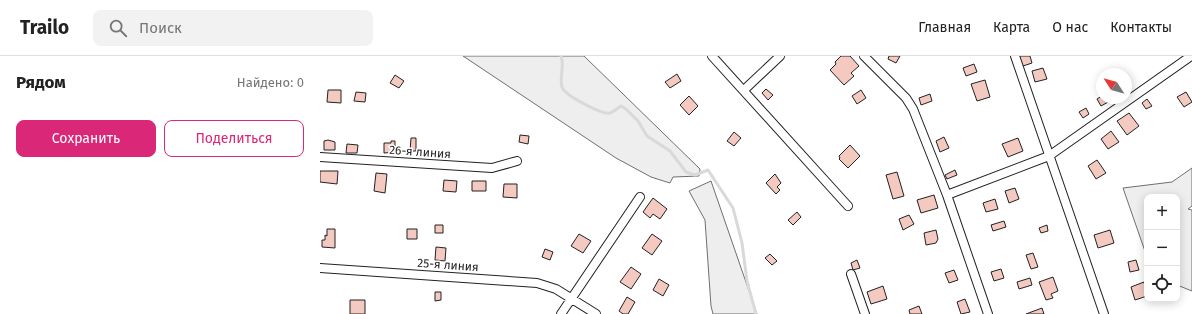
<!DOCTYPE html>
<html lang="ru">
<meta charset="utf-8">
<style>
body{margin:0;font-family:"Fira Sans",sans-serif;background:#f2f2f2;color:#222}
.controls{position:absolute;right:12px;bottom:12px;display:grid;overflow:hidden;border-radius:8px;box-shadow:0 2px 10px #0003}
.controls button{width:36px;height:36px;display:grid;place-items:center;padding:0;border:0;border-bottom:1px solid #e0e0e0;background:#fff;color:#222;font:20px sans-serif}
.compass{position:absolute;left:776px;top:12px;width:36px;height:36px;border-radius:50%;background:#fff;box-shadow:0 2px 10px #0003;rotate:306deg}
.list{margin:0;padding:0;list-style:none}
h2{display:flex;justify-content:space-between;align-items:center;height:52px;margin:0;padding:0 16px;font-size:17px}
h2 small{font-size:13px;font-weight:400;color:#767676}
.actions{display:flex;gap:8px;padding:12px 16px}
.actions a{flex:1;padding:9px 0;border:1px solid #db2777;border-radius:8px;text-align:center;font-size:14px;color:#db2777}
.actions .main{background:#db2777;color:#fff}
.icon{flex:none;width:22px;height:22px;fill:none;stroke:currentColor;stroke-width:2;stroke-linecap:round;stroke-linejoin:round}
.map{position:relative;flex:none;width:872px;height:258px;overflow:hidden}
header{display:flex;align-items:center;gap:24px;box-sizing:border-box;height:56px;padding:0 20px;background:#fff;border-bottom:1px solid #e0e0e0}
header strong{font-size:19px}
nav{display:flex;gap:22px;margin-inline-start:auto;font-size:14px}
.search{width:280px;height:36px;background:#f2f2f2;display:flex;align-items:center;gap:10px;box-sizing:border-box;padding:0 14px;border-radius:8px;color:#767676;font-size:15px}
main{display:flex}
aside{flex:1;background:#fff}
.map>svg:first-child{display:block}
.green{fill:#eee;stroke:#6f6f6f}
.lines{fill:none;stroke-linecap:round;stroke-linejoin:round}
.stream{stroke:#d9d9d9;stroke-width:3}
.building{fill:#f3c9c0;stroke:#222}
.minor-casing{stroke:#222;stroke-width:10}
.minor{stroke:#fff;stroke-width:8}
.labels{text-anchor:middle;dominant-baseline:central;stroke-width:3;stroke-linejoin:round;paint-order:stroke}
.street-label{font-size:12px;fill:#222;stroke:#fff}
</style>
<header>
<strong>Trailo</strong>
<div class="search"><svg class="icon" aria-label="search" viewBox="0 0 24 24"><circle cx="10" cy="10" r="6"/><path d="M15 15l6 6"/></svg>Поиск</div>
<nav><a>Главная</a><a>Карта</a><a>О нас</a><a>Контакты</a></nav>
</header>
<main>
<aside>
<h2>Рядом<small>Найдено: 0</small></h2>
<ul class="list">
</ul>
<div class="actions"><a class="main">Сохранить</a><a>Поделиться</a></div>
</aside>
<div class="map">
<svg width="872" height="258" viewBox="0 0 872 258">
<rect width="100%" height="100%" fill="#fff"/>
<!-- green -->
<path class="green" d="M143 0H264L380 113 379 120 353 121 350 127 331 121 296 102Z
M872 112V150L868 153 872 154V235L857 229V141H827V201L803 132 852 126Z
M391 125 437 258H393L391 250 385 164 369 135Z"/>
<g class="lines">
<!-- stream -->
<path class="stream" d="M241 0C245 10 239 21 242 31 245 40 283 59 290 57 294 56 297 52 301 50L306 53 318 65 327 80 350 95 366 116 375 119 388 114 413 152 422 187 427 225 436 258"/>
</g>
<!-- building -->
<path class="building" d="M521 0H530L539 10 531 17 534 20 524 29 510 14 516 8 515 6Z
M569 0H580L576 7 568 3Z
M699 0H710L712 7 703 10Z
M654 8 657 16 646 20 643 12Z
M723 12 727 23 715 26 712 15Z
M357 18 361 25 350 32 345 26Z
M75 19 84 25 79 32 70 27Z
M665 24 670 41 657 45 651 28Z
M446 33 453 39 448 44 442 37Z
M8 34H21V47L7 46Z
M541 34 546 42 537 48 532 40Z
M36 36 46 37 45 46 34 45Z
M866 36 872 46 864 51 857 41Z
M610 38 612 45 601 49 599 42Z
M369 40 378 50 369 59 360 49Z
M782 40V42H788L790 45 781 50 777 43Z
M827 43 832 50 826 53 822 47Z
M766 52 769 58 763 62 759 56Z
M809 57 819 70 807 79 797 65Z
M791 75 799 86 788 93 781 83Z
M414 76 421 82 414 90 407 85Z
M200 79 209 80 208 88 199 86Z
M624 81 629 92 620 96 616 85Z
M91 82H96V95H90Z
M698 82 703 95 688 101 682 88Z
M8 84 15 86V94H4V85Z
M71 85H75V96L64 97V87H71Z
M27 88 38 89 37 97H26Z
M530 89 540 100 528 112 519 103 520 102 519 100Z
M777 104 786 117 776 123 768 110Z
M635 114 637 119 627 123 625 119Z
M0 115H18L17 128 0 126Z
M577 116 584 140 573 143 566 119Z
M56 117 67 118 65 137 54 135Z
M455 118 461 127 457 131 460 134 456 138 446 127Z
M124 124 137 125 136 136 123 135Z
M152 125H166V135H152Z
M184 128H197V142L183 141Z
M695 132 699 143 689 147 685 135Z
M614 139 618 152 601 157 597 144Z
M333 142 347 153 340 163 333 158 330 162 323 156Z
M675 143 678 153 666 156 663 147Z
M477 156 481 161 473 169 468 164Z
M589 159 594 168 583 174 579 163Z
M684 165 686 171 673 175 671 169Z
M115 169H123V177H115Z
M727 169 728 175 721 177 719 172Z
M7 173H15V192L2 191V184H5V179L7 180Z
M87 173H97V183H87Z
M616 174 618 183 616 187 606 189 604 177Z
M790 174 794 187 778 192 774 179Z
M259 178 271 185 263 197 251 190Z
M332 178 342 185 332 199 322 192Z
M116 191 126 192 125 205 115 204Z
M225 193 233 196 230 204 222 201Z
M713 197 718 211 711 213 706 199Z
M450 198 457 205 452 209 445 202Z
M537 204 540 212 533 214 531 207Z
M816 204 819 214 810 216 808 206Z
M311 211 321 218 311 233 300 226Z
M681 213 684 222 674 225 671 216Z
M634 214 638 224 629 227 625 217Z
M733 221 738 235 731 238 733 242 726 244 719 226Z
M710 222 712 229 699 233 697 226Z
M339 223 349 229 343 240 333 234Z
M824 226 827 240 815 244 811 231Z
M563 230 567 243 551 248 547 236Z
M115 236H121V244L115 245Z
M307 241 315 246 308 258H303L299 255Z
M645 243 650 256 641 258 637 246Z
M30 244H45V258H30Z
M599 250 602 258H590L589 254Z
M722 252 724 258H706Z"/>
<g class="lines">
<!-- minor casing -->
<g class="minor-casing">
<path id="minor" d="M392 0 528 150
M544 0 586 42 593 53 627 139 668 258
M695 0 784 258
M424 34 460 0
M0 101 172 112 197 105
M627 139 729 100 871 0
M0 212 217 227 236 233 276 258
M531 218 545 258
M241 258 320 141"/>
</g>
<!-- minor -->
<use href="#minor" class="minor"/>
</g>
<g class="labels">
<!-- street labels -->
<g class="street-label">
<text transform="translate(100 96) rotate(4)">26-я линия</text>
<text transform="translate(128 209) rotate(4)">25-я линия</text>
</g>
</g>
</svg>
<div class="controls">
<button>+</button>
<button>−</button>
<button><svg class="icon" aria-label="locate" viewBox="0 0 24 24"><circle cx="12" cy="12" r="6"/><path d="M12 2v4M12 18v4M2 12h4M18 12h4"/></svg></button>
</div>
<svg class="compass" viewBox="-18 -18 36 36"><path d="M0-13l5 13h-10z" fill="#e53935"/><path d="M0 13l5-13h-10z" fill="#767676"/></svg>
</div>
</main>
